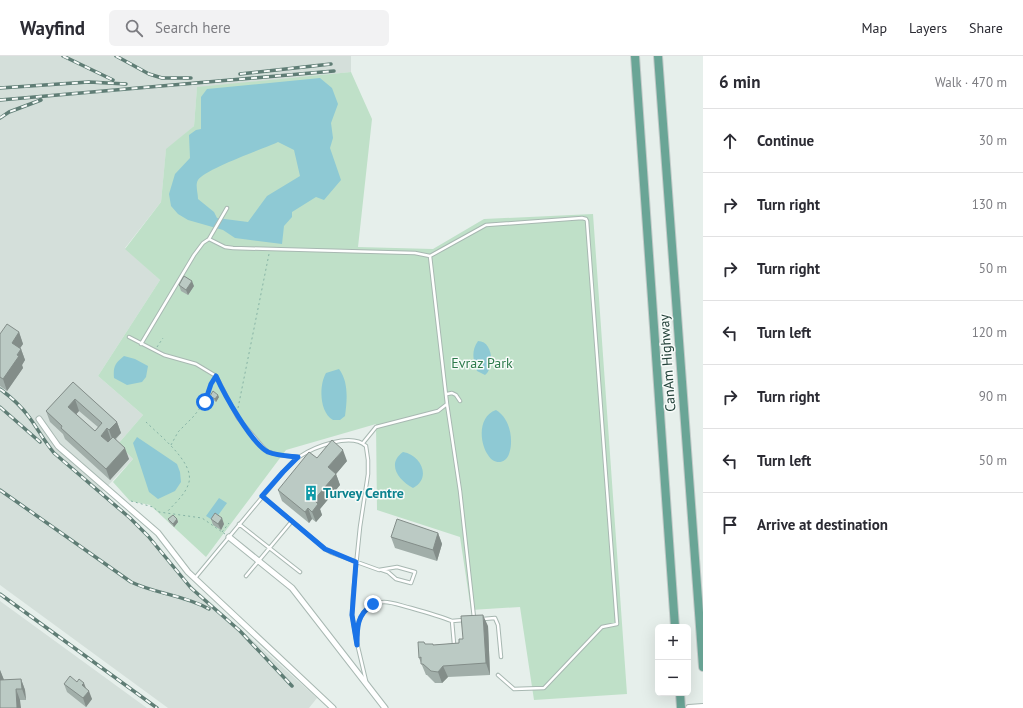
<!DOCTYPE html>
<meta charset="utf-8">
<style>
body{margin:0;font-family:"PT Sans",sans-serif;background:#f2f2f3;color:#2b2b33}
.controls{position:absolute;right:12px;bottom:12px;display:grid;overflow:hidden;border-radius:6px;box-shadow:0 4px 16px #0002}
.controls button{width:36px;height:36px;display:grid;place-items:center;padding:0;border:0;border-bottom:1px solid #e1e1e2;background:#fff;color:#2b2b33;font:20px sans-serif}
.stop{position:absolute;width:12px;height:12px;margin:-9px;border:3px solid #1a73e8;border-radius:50%;background:#fff}
.stop.end{background:#1a73e8;border-color:#fff;box-shadow:0 1px 4px #0008}
.list{margin:0;padding:0;list-style:none}
h2{display:flex;justify-content:space-between;align-items:center;height:52px;margin:0;padding:0 16px;font-size:17px}
h2 small{font-size:13px;font-weight:400;color:#7c7c81}
.list li{display:grid;grid-template-columns:26px 1fr auto;gap:12px;align-items:center;box-sizing:border-box;height:64px;padding:0 16px;border-top:1px solid #e1e1e2}
.list b{display:block;font-size:15px;white-space:nowrap}
.list em{font-size:13px;font-style:normal;color:#7c7c81}
.icon{flex:none;width:22px;height:22px;fill:none;stroke:currentColor;stroke-width:2;stroke-linecap:round;stroke-linejoin:round}
.map{position:relative;flex:none;width:703px;height:652px;overflow:hidden}
header{display:flex;align-items:center;gap:24px;box-sizing:border-box;height:56px;padding:0 20px;background:#fff;border-bottom:1px solid #e1e1e2}
header strong{font-size:19px}
nav{display:flex;gap:22px;margin-inline-start:auto;font-size:14px}
.search{width:280px;height:36px;background:#f2f2f3;display:flex;align-items:center;gap:10px;box-sizing:border-box;padding:0 14px;border-radius:6px;color:#7c7c81;font-size:15px}
main{display:flex}
aside{flex:1;background:#fff}
.map>svg:first-child{display:block}
.built{fill:#d4dfda}
.green{fill:#bfe0c8}
.water{fill:#8ec9d4;fill-rule:evenodd}
.lines{fill:none;stroke-linecap:round;stroke-linejoin:round}
.service-casing{stroke:#a8b8b2;stroke-width:4.5}
.minor-casing{stroke:#a8b8b2;stroke-width:7}
.tertiary-casing{stroke:#a8b8b2;stroke-width:8}
.primary-casing{stroke:#c2cac8;stroke-width:10}
.path{stroke:#86b3a5;stroke-width:1;stroke-dasharray:2 3;stroke-linecap:butt}
.service{stroke:#fff;stroke-width:2.5}
.minor{stroke:#fff;stroke-width:5}
.tertiary{stroke:#fff;stroke-width:6}
.primary{stroke:#6aa596;stroke-width:8}
.rail-casing{stroke:#5f7d75;stroke-width:3.5}
.rail{stroke:#f7fbf9;stroke-width:2;stroke-dasharray:6;stroke-linecap:butt}
.wall{fill:#a1aea9;fill-rule:evenodd}
.shaded-wall{fill:#838d89}
.building{fill:#bbcac4;stroke:#838d89;fill-rule:evenodd}
.route{stroke:#1a73e8;stroke-width:5}
.labels{text-anchor:middle;dominant-baseline:central;stroke-width:3;stroke-linejoin:round;paint-order:stroke}
.park-label{font-size:14px;fill:#2d7a4b;stroke:#f7fbf9}
.street-label{font-size:14px;fill:#24423a;stroke:#f7fbf9}
.culture-label{font-size:14px;font-weight:bold;fill:#0d838f;stroke:#f7fbf9;text-anchor:start}
</style>
<header>
<strong>Wayfind</strong>
<div class="search"><svg class="icon" aria-label="search" viewBox="0 0 24 24"><circle cx="10" cy="10" r="6"/><path d="M15 15l6 6"/></svg>Search here</div>
<nav><a>Map</a><a>Layers</a><a>Share</a></nav>
</header>
<main>
<div class="map">
<svg width="703" height="652" viewBox="0 0 703 652">
<rect width="100%" height="100%" fill="#e6efeb"/>
<!-- built -->
<path class="built" d="M0 0H351V16L197 32 194 70 166 94 161 146 125 192 160 224 98 320 143 359 118 388 133 403 101 437 151 482 182 521 317 642 309 652H168L0 529Z
M0 545 147 652H0Z"/>
<!-- green -->
<path class="green" d="M351 16 372 63 358 191 433 193 484 163 593 158 627 638 534 644 520 551 471 554 460 481 377 454 376 368 286 394 206 501 150 449 130 445 113 426 133 403 118 388 143 359 98 320 160 224 125 193 161 146 166 93 194 70 197 31Z"/>
<!-- water -->
<path class="water" d="M320 22 332 32 338 48 331 67 333 82 330 92 341 124 324 144 316 141 292 156V161L284 170 282 188 235 182 223 174 188 164 178 158 171 150 169 138 175 118 190 102 189 79 196 74 201 73V41L207 33ZM278 86 294 94 300 120 267 140 248 166 217 162 214 156 198 143C198 137 195 129 198 124 205 113 263 93 278 86Z
M478 285C493 285 495 311 485 319L477 315C473 304 471 295 478 285Z
M124 300 135 303 148 310 146 321 142 326 127 329 114 322C113 311 115 307 124 300Z
M339 313C349 326 347 345 345 360L340 364H333C319 356 319 329 326 317Z
M496 354C510 362 514 384 509 398 505 409 493 408 488 399 479 386 478 360 496 354Z
M137 381 177 408 180 416 181 426 175 435 158 443 149 436 133 387Z
M403 396C421 399 432 422 413 432 399 425 386 408 403 396Z
M219 442 227 447 214 465 206 460Z"/>
<g class="lines">
<!-- service casing -->
<g class="service-casing">
<path id="service" d="M209 183 225 191 233 192 415 197 430 200 486 169 582 162 586 163 587 165 617 568 602 571 544 632 514 633 498 619
M129 281 164 299 196 308 216 320 238 362 262 390 267 395 278 399 298 401
M141 288 194 199 203 187 209 183 227 152
M447 338 452 337 456 339 460 345
M447 348 460 435 474 562
M363 387 376 371 438 355 447 348 430 200
M262 440 325 493 332 497 379 514 397 511 415 516 411 527 396 523 388 516 382 514
M239 468 300 516
M246 520 292 465
M195 522 283 416C288 411 293 404 299 401 314 391 351 376 366 390L368 404V418L360 471 353 539 352 559 357 589
M483 563 495 562 498 569 501 601
M452 565 464 564
M357 580C357 563 365 546 384 546 393 546 402 550 411 552 425 556 439 560 452 565L454 588
M357 587 366 625"/>
</g>
<!-- minor casing -->
<g class="minor-casing">
<path id="minor" d="M39 363 58 390 158 477 188 516 333 652
M229 481 292 532 385 652"/>
</g>
<!-- tertiary casing -->
<g class="tertiary-casing">
<path id="tertiary" d="M689 652 703 651"/>
</g>
<!-- primary casing -->
<g class="primary-casing">
<path id="primary" d="M635 0 675 571
M658 0 703 611
M680 637 681 652"/>
</g>
<!-- path -->
<path class="path" d="M157 291 163 282
M207 341 214 347
M238 352 269 198
M146 366C159 379 194 406 189 426 186 438 175 447 167 456
M171 389 178 376 193 361 205 346 213 324
M131 445 153 451 159 456 202 462 225 478
M222 476 229 467"/>
<!-- service -->
<use href="#service" class="service"/>
<!-- minor -->
<use href="#minor" class="minor"/>
<!-- tertiary -->
<use href="#tertiary" class="tertiary"/>
<!-- primary -->
<use href="#primary" class="primary"/>
<!-- rail casing -->
<g class="rail-casing">
<path id="rail" d="M63 0 113 24
M116 0 149 18 162 22H191
M240 18 331 8
M0 32 89 26 126 28
M0 44 334 15
M0 62 9 56 41 44
M0 333C11 341 21 350 29 361 38 373 44 385 54 397L130 462 148 480 191 532 240 575 292 630
M0 351 40 386
M0 434 131 526C156 538 184 539 209 553
M0 538 157 652"/>
</g>
<!-- rail -->
<use href="#rail" class="rail"/>
</g>
<!-- wall -->
<path class="wall" d="M179 229 194 230 188 239 181 235Z
M19 276 23 288 20 292 21 293 25 304 22 309 23 312 7 335 0 330V278Z
M73 326 117 366 121 377 116 383 129 403 110 424 65 383 63 378 50 366 46 355ZM79 355 98 371 95 375 76 358Z
M210 340 219 341 216 346 211 342Z
M317 402 347 405 336 418 340 429 320 453 322 459 316 466 312 463 309 467 282 445 278 434Z
M168 463H177L178 466 174 471 169 466Z
M211 463 224 468 221 474 213 469Z
M438 477 442 488 437 505 395 492 391 481Z
M488 570 490 619 448 621 442 627H435L427 619H426L419 602 425 588 434 589 459 587Z
M0 614 4 624 21 623 25 634 26 644H20L0 652Z
M64 628 86 632 92 643 86 651 67 636Z"/>
<!-- shaded-wall -->
<path class="shaded-wall" d="M192 225 194 230 188 239 186 234Z
M19 276 23 288 16 298 12 287Z
M21 293 25 304 22 309 23 312 7 335 3 323Z
M218 339 219 341 216 346 215 343Z
M75 343 79 355 73 362 68 351Z
M117 366 121 377 113 385 109 374Z
M107 372 111 384 105 391 101 380Z
M125 392 129 403 110 424 106 413Z
M343 394 347 405 336 418 340 429 320 453 322 459 316 466 312 456 314 444 328 411Z
M308 452 312 463 309 467 305 456Z
M222 462 224 468 221 474 218 468Z
M177 463 178 466 174 471 173 468Z
M438 477 442 488 437 505 433 494Z
M483 559 488 570 490 619 486 607Z
M443 610 448 621 442 627 438 616Z
M0 614 4 624H0Z
M21 623 25 634 26 644 22 633Z
M84 627 87 635 82 629Z
M16 633 20 644 21 652H17Z
M89 635 92 643 86 651 83 642Z"/>
<!-- building -->
<path class="building" d="M184 220 192 225 186 234 179 229Z
M7 268 19 276 12 287 21 293 17 299 19 300 3 323 0 321V278Z
M73 326 117 366 109 374 107 372 101 380 108 386 113 381 125 392 106 413 61 372 62 370 46 355ZM75 343 102 367 95 375 68 351Z
M213 335 218 339 215 343 210 340Z
M332 384 343 394 328 411 336 418 314 444 318 448 312 456 308 452 305 456 278 434 309 396 317 402Z
M215 457 222 462 218 468 211 463Z
M173 459 177 463 173 468 168 463Z
M397 463 438 477 433 494 391 481Z
M483 559 486 607 443 610 438 616 431 615 423 608H421V601L419 602 418 586H424L425 588H433V589L459 587V583H463L461 560Z
M0 618V624L21 623 22 633H16L17 652H0Z
M70 620 77 626 79 623 84 627 82 629 89 635 83 642 64 628Z"/>
<g class="lines">
<!-- route -->
<path class="route" d="M205 346 211 328 216 320C224 338 251 387 268 396 278 400 288 400 298 401L283 416 262 440 325 493 356 506 352 559 357 589C357 570 357 559 373 548"/>
</g>
<!-- icons -->
<defs>
<g id="building-bare" transform="scale(1.2)"><path d="M-4-6H4V6H1V3H-1V6H-4ZM-2.5-4.3h1.7v1.8h-1.7ZM.8-4.3h1.7v1.8H.8ZM-2.5-1h1.7V.8h-1.7ZM.8-1h1.7V.8H.8Z" fill="#0f9aa8" stroke="#f7fbf9" stroke-width="2.5" paint-order="stroke"/></g>
</defs>
<g fill-rule="evenodd">
<use href="#building-bare" x="311" y="437"/>
</g>
<g class="labels">
<!-- park labels -->
<g class="park-label">
<text x="482" y="307">Evraz Park</text>
</g>
<!-- street labels -->
<g class="street-label">
<text transform="translate(667 307) rotate(-94)">CanAm Highway</text>
</g>
<!-- culture labels -->
<g class="culture-label">
<text x="323" y="437">Turvey Centre</text>
</g>
</g>
</svg>
<div class="controls">
<button>+</button>
<button>−</button>
</div>
<div class="stop" style="left:205px;top:346px"></div>
<div class="stop end" style="left:373px;top:548px"></div>
</div>
<aside>
<h2>6 min<small>Walk · 470 m</small></h2>
<ul class="list">
<li><svg class="icon" aria-label="ahead" viewBox="0 0 24 24"><path d="M12 20V5M6 11l6-6 6 6"/></svg><div><b>Continue</b></div><em>30 m</em></li>
<li><svg class="icon" aria-label="right" viewBox="0 0 24 24"><path d="M7 20v-9h11M14 6l5 5-5 5"/></svg><div><b>Turn right</b></div><em>130 m</em></li>
<li><svg class="icon" aria-label="right" viewBox="0 0 24 24"><path d="M7 20v-9h11M14 6l5 5-5 5"/></svg><div><b>Turn right</b></div><em>50 m</em></li>
<li><svg class="icon" aria-label="left" viewBox="0 0 24 24"><path d="M17 20v-9H6M10 6l-5 5 5 5"/></svg><div><b>Turn left</b></div><em>120 m</em></li>
<li><svg class="icon" aria-label="right" viewBox="0 0 24 24"><path d="M7 20v-9h11M14 6l5 5-5 5"/></svg><div><b>Turn right</b></div><em>90 m</em></li>
<li><svg class="icon" aria-label="left" viewBox="0 0 24 24"><path d="M17 20v-9H6M10 6l-5 5 5 5"/></svg><div><b>Turn left</b></div><em>50 m</em></li>
<li><svg class="icon" aria-label="arrive" viewBox="0 0 24 24"><path d="M6 21V4h12l-3 4 3 4H6"/></svg><div><b>Arrive at destination</b></div></li>
</ul>
</aside>
</main>
